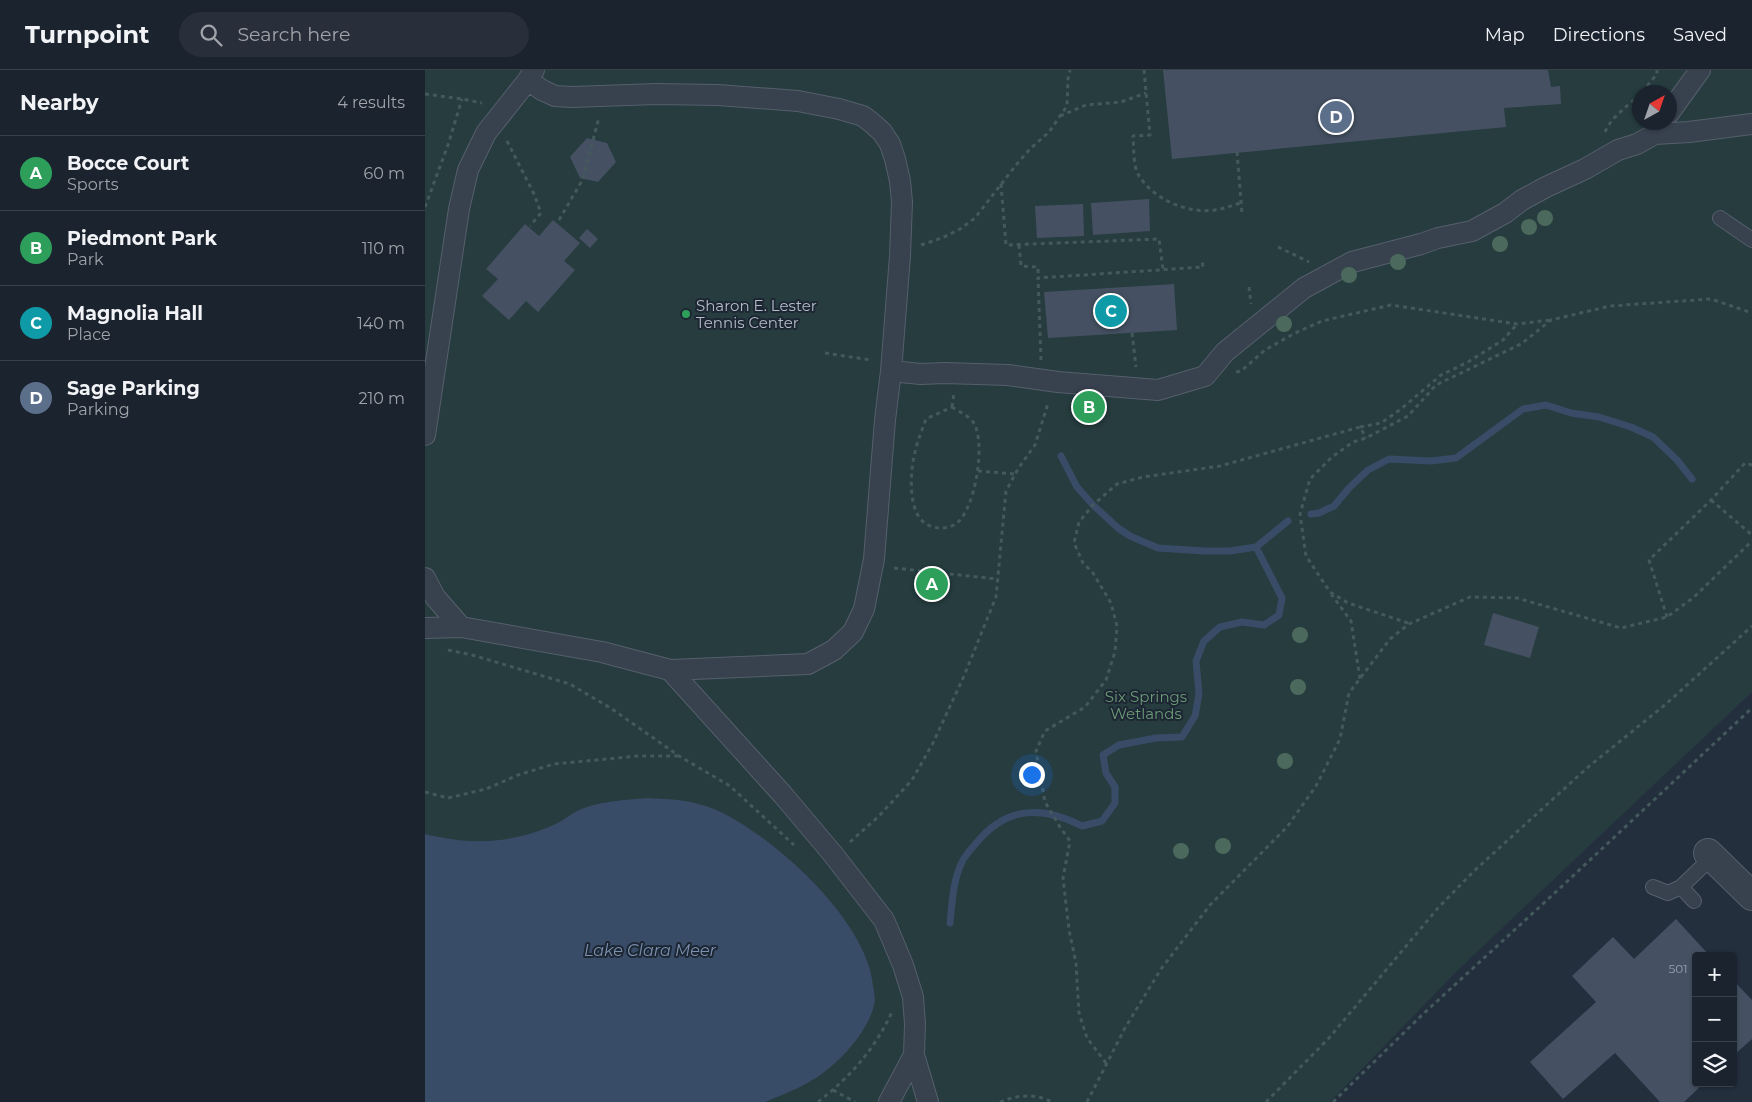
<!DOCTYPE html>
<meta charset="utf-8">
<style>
body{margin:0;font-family:Montserrat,sans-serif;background:#282f3a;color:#f1f3f6}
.controls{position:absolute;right:15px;bottom:15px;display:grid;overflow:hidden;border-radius:5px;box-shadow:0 1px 4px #0004}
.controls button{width:45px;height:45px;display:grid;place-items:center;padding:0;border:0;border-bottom:1px solid #39404a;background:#1b232e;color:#f1f3f6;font:25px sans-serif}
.compass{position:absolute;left:1207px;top:15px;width:45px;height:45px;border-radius:50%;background:#1b232e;box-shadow:0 1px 4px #0004;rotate:40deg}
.you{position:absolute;left:606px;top:704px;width:18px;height:18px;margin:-12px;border:4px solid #fff;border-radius:50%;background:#1a73e8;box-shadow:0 0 0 8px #1a73e833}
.badge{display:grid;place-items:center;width:32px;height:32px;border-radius:50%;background:#8ab4f8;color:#fff;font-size:16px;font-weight:700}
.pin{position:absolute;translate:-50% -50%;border:2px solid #fff;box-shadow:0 1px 5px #0006}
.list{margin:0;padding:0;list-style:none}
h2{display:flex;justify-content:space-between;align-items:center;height:65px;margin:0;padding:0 20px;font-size:21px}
h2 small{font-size:16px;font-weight:400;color:#a0a4aa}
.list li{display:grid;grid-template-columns:32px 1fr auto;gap:15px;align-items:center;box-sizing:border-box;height:75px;padding:0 20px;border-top:1px solid #39404a}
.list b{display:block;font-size:19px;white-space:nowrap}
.list p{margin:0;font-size:16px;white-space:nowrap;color:#a0a4aa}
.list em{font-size:16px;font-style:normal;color:#a0a4aa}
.icon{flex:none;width:28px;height:28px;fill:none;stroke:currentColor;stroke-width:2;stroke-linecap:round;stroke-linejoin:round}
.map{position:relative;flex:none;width:1327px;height:1032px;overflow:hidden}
header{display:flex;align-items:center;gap:30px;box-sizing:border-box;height:70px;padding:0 25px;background:#1b232e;border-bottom:1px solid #39404a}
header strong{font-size:24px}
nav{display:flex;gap:28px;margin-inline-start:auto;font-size:18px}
.search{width:350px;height:45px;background:#282f3a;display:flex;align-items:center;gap:12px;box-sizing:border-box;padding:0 18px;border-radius:28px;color:#a0a4aa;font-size:19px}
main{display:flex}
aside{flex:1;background:#1b232e}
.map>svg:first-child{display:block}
.green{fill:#263c3f;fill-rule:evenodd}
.water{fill:#394c67}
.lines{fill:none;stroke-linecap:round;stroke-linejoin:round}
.stream{stroke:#394c67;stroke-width:7}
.building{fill:#455162}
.service-casing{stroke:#565f6c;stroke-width:16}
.pedestrian-casing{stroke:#565f6c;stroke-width:22}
.minor-casing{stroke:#565f6c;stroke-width:30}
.path{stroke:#44595c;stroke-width:3;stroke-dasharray:4 4;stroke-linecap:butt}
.service{stroke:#38414e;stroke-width:14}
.pedestrian{stroke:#38414e;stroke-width:20}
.minor{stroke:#38414e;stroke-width:28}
.tree{fill:#4b6a5d}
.leisure-dot{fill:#2e9e5b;stroke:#1d2633;stroke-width:2}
.labels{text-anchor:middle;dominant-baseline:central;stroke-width:4;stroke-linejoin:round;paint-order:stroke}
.number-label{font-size:12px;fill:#98a1af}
.poi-label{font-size:15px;fill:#b4bcc9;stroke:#1d2633;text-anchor:start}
.park-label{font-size:15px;fill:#6b9a76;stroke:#1d2633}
.water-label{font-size:16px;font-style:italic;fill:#7c92b1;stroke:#1d2633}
</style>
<header>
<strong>Turnpoint</strong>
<div class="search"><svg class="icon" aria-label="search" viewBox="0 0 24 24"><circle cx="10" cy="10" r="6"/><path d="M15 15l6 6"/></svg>Search here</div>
<nav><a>Map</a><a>Directions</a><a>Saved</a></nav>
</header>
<main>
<aside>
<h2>Nearby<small>4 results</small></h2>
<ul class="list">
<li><span class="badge" style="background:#2e9e5b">A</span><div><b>Bocce Court</b><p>Sports</p></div><em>60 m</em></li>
<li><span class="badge" style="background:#2e9e5b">B</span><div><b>Piedmont Park</b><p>Park</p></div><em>110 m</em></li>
<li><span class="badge" style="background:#0f9aa8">C</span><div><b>Magnolia Hall</b><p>Place</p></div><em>140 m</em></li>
<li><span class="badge" style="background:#5c6f8a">D</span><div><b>Sage Parking</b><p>Parking</p></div><em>210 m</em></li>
</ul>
</aside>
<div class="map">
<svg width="1327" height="1032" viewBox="0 0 1327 1032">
<rect width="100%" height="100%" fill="#242f3e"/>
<!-- green -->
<path class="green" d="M0 0H1327V622L1036 897 905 1032H0ZM1214 22H1244V52H1214Z"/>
<!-- water -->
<path class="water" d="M222 728C246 729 267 730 289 739 347 764 443 851 448 916 449 922 451 930 449 935 443 962 414 993 391 1008 375 1018 357 1025 340 1032H0V764C44 775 82 774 124 757 135 753 144 745 154 740 175 731 200 730 222 728Z"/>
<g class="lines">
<!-- stream -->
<path class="stream" d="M636 386 652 417 668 435 693 458 705 466 733 478 780 481H805L831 477 863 451
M886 444 894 443 909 436 924 418 943 400 964 389 1006 391 1031 388 1098 339 1121 335 1146 343 1174 347 1206 357 1228 367 1252 390 1267 409
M525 853C527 833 528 810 537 792 540 785 548 777 553 771 583 736 618 736 657 756L677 751 690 733V717L681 703 678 685 694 675 731 668 757 667 770 646 774 624 771 591 779 571 795 557 817 552 839 555 854 545 857 528 831 477"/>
</g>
<!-- building -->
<path class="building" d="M738 0H1123L1126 17 1135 16 1136 34 1079 38 1081 57 747 89Z
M162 68 182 73 191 92 173 112 155 108 145 87Z
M724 129 725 161 668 165 666 133Z
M658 134 659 166 612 168 610 136Z
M128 150 155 173 139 191 150 200 113 242 101 231 84 250 57 226 73 209 61 199 100 154 114 166Z
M162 159 173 169 165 178 154 168Z
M749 214 752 260 623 268 619 222Z
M1068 543 1114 557 1105 588 1059 575Z
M1251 849 1285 886H1271V1013H1279L1259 1032H1235L1190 983 1138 1029 1105 992 1171 932 1147 906 1188 867 1209 889Z
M1308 910 1327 930V969L1308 986Z"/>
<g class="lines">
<!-- service casing -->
<g class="service-casing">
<path id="service" d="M1295 148 1327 170
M1228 817 1243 823 1256 817
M1269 831 1256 817 1287 787"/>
</g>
<!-- pedestrian casing -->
<g class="pedestrian-casing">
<path id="pedestrian" d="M103 10 117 20 130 26 147 27 231 24 293 25 373 31 414 39 438 46 447 53 457 62 465 74 470 89 475 111 477 132 475 186 466 301 460 350 449 489 439 539 428 562 409 580 383 594 245 600
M1244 43 1275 0
M466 301 496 304 520 303 583 305 633 312 733 320 780 306 800 282 879 218 927 192 996 174 1013 168 1047 161 1080 143 1097 130 1121 117 1160 99 1193 80 1212 74 1230 64 1264 62 1327 54
M0 365 34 139 43 100 61 63 103 10 109 0
M0 508 10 527 36 557 177 582 245 600 358 725 407 783 459 850 478 895 488 927 490 954 489 985 464 1032
M0 558 36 557
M489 985 503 1032"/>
</g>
<!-- minor casing -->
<g class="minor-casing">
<path id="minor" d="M1283 783 1327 826"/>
</g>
<!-- path -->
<path class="path" d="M719 0 725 65 708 66C709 77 708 95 713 104 727 129 762 144 790 140 799 139 807 135 816 133
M1217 22 1232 4V0
M0 24 37 29 57 33
M635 46 661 35 696 32 721 23
M1180 62C1187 46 1202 37 1214 25
M82 71 109 124 116 143 105 156
M812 82 817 143
M576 114 581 175 734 169 738 199
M0 137 23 75 37 29
M134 150 158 109 174 47
M496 175 517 168 535 159 550 148 591 95 605 79 624 62 642 36 643 8 645 0
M594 175 596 196 613 197V208
M853 177 884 192
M824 217 826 234
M707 263 711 297
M400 283 446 290
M616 290 613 208 778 197 777 190
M811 302 816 301 840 280 870 263 897 251 966 235 1092 254 1126 250
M527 337C533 341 544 346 548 352 562 371 550 444 529 455 521 459 511 459 503 455 484 446 485 410 488 392 490 378 496 362 501 349Z
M527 337 529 323
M935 357 956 353 976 339 1016 305 1043 292 1078 270 1092 254
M553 401 590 404
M1286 430 1327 465
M469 498 572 509
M906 524 926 551 935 609
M1242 547 1224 490 1286 430 1320 393 1327 395
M983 553 923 533 905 522 881 486 875 444 885 409 907 387 928 372 941 368 983 346 1011 315 1096 274 1126 250 1185 236 1286 229 1327 243
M23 580 47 585 145 614 187 639 254 686 305 716 369 775
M0 722 23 728 61 719 93 705 129 694 213 686H253
M425 772 454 746 487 710 508 673 539 606 571 527 581 421 593 399 610 375 622 337 621 331
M681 993 662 968 654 943 651 893 644 860 638 808 645 771 635 757 620 732 611 681 620 661 660 637 681 610 690 582 692 556 686 533 668 503 658 493 649 473 654 452 668 435 692 414 718 407 795 396 935 357 941 368
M408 1020 430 1032
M393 1032C426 1006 449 980 467 942
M575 1032C592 1025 610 1023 627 1032
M662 1032 700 958 736 899 785 835 862 757 891 716 915 669 924 623 965 569 984 554 1045 527 1092 528 1196 558 1242 547 1269 527 1327 471
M841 1032 904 968 1013 838 1049 801 1162 698 1241 634 1327 556
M908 1032 997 945 1133 820 1327 638"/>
<!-- service -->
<use href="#service" class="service"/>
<!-- pedestrian -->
<use href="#pedestrian" class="pedestrian"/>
<!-- minor -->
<use href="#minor" class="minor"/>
</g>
<!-- trees -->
<g class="tree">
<circle cx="1120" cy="148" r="8"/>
<circle cx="1104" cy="157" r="8"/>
<circle cx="1075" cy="174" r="8"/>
<circle cx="973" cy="192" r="8"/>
<circle cx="924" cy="205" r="8"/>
<circle cx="859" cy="254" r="8"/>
<circle cx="875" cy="565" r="8"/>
<circle cx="873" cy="617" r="8"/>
<circle cx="860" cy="691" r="8"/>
<circle cx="798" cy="776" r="8"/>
<circle cx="756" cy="781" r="8"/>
</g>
<!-- markers -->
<circle class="leisure-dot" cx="261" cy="244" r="5"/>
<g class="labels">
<!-- number labels -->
<g class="number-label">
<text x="1253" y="898">501</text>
</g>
<!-- poi labels -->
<g class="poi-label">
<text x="271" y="235">Sharon E. Lester<tspan x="271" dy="17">Tennis Center</tspan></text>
</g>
<!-- park labels -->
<g class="park-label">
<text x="721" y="626">Six Springs<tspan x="721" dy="17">Wetlands</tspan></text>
</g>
<!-- water labels -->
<g class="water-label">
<text x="225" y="880">Lake Clara Meer</text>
</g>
</g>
</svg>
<div class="controls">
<button>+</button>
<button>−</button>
<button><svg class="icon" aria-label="layers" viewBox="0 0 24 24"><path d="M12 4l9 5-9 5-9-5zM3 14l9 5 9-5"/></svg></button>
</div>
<svg class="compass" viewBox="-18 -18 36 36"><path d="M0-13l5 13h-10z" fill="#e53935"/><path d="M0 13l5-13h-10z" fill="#a0a4aa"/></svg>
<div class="you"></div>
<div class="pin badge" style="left:507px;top:514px;background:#2e9e5b">A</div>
<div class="pin badge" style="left:664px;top:337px;background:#2e9e5b">B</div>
<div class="pin badge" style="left:686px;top:241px;background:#0f9aa8">C</div>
<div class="pin badge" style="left:911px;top:47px;background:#5c6f8a">D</div>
</div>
</main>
